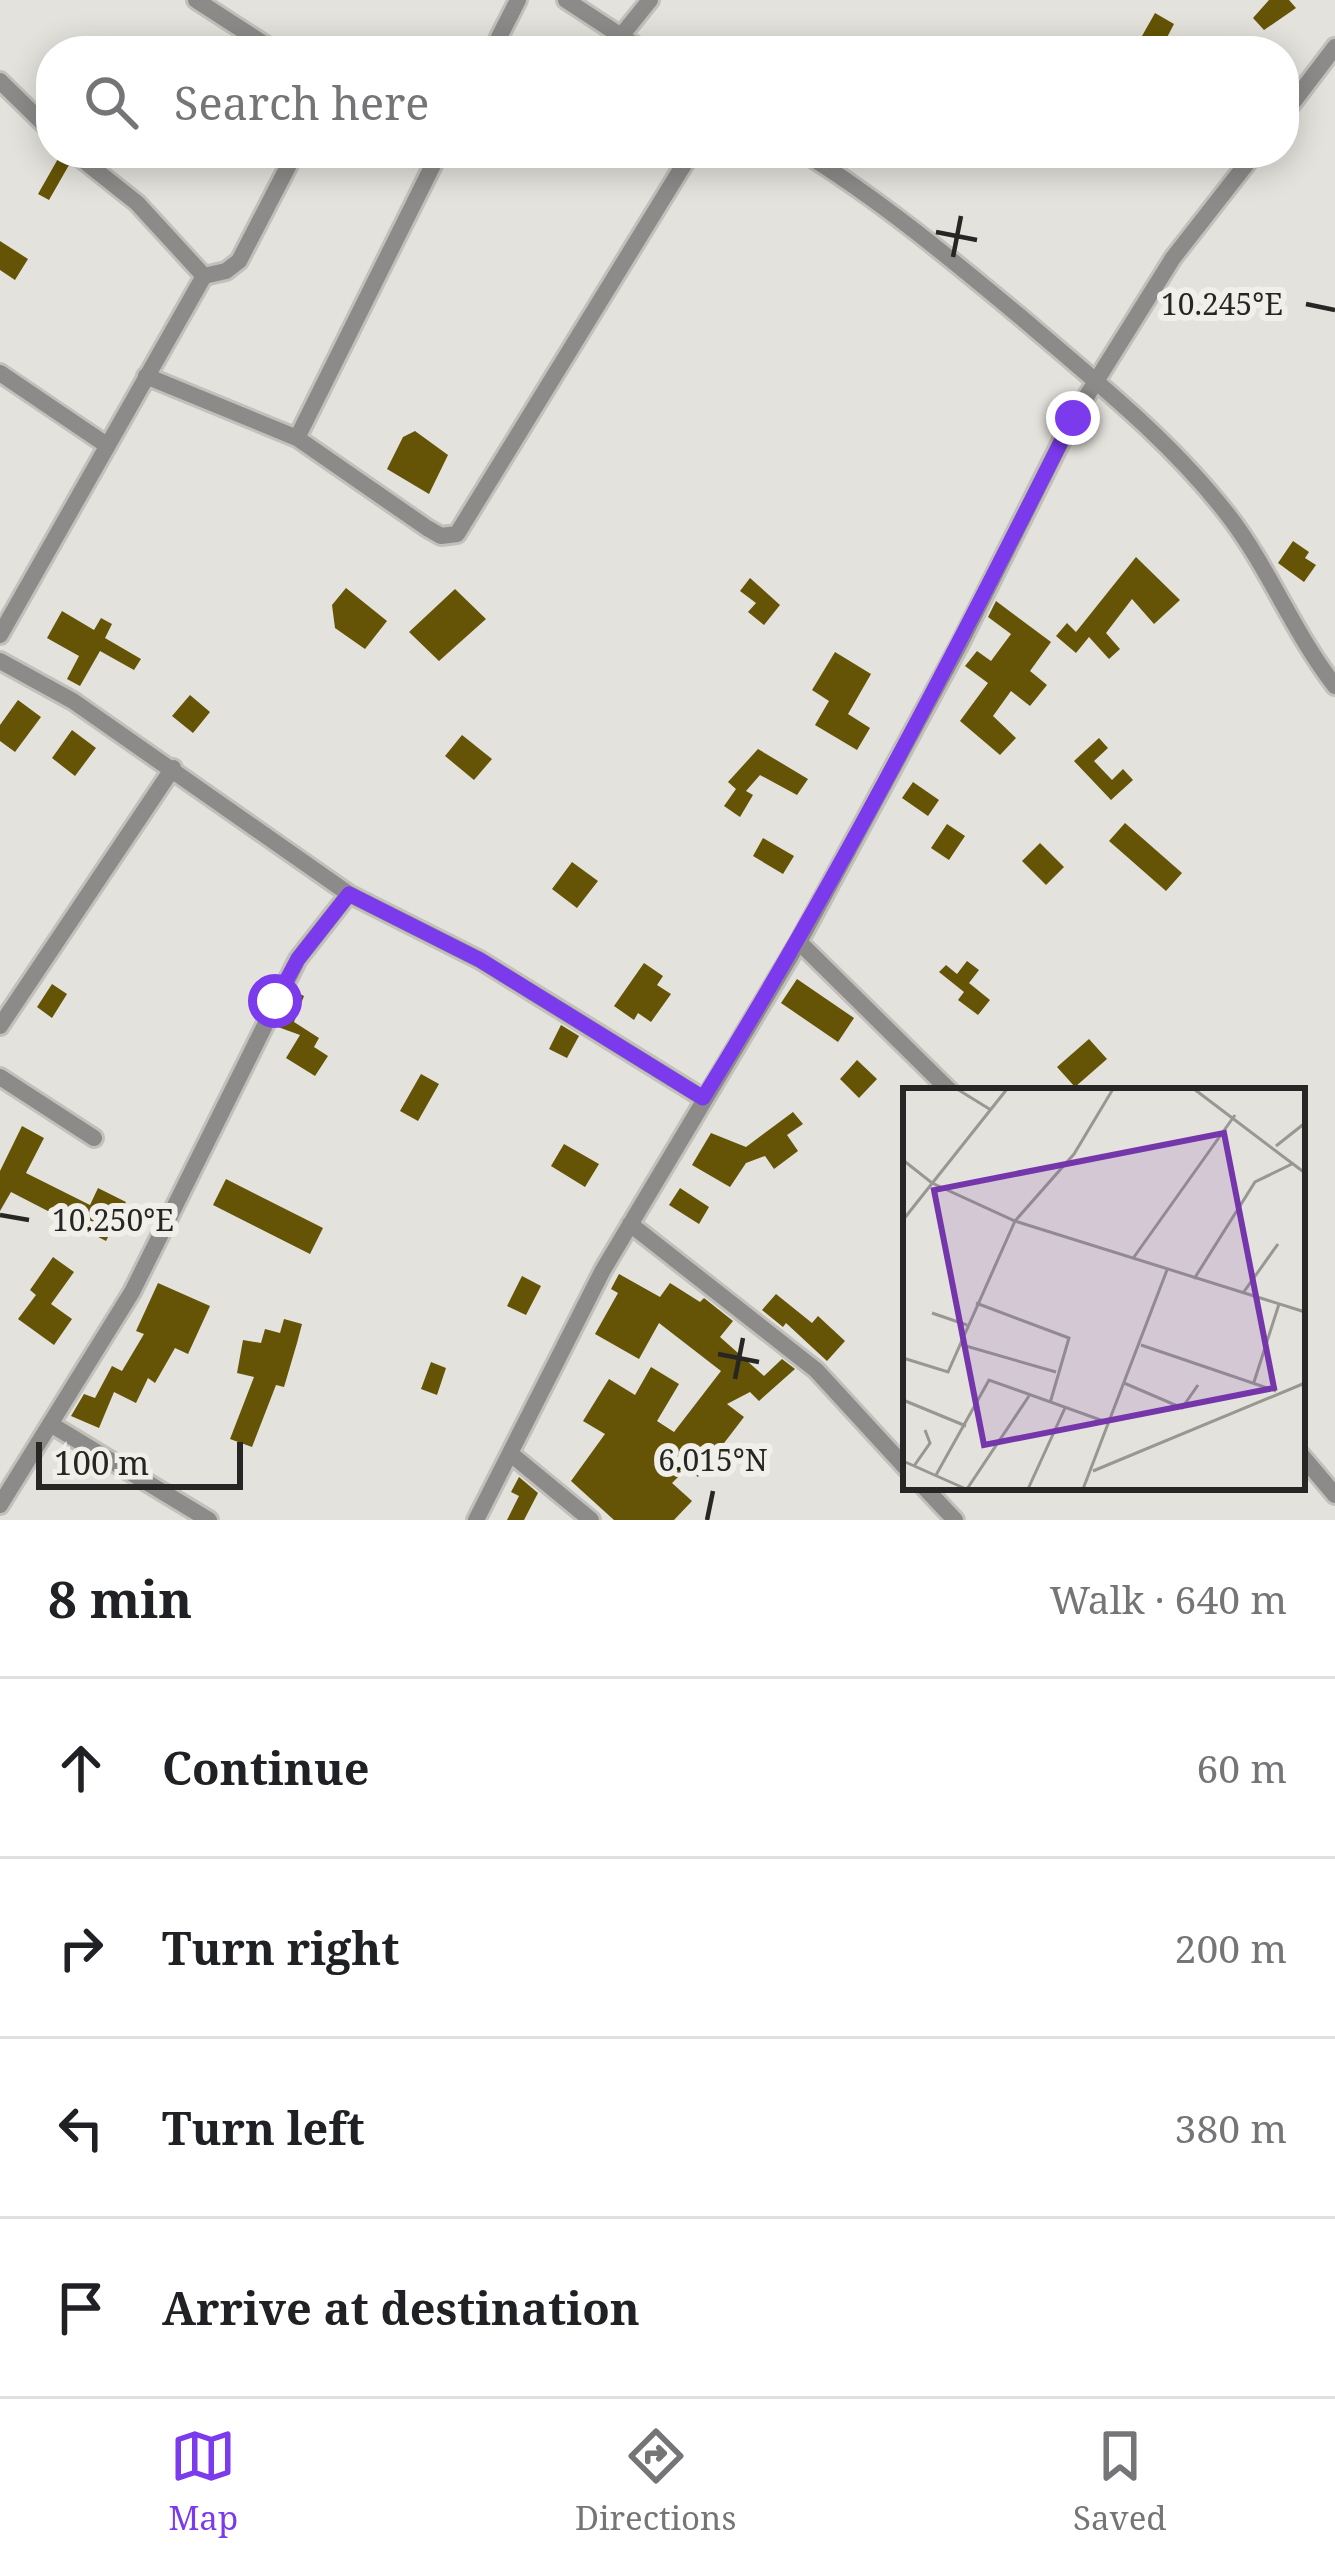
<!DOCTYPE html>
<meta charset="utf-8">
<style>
body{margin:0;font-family:"Noto Serif",serif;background:#f6f6f6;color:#202124}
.scale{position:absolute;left:36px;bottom:30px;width:207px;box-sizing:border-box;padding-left:12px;border:6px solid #272624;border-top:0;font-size:33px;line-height:42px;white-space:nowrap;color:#272624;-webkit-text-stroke:9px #f1efe9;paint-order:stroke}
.stop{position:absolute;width:36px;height:36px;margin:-27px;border:9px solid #7c3aed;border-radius:50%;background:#fff}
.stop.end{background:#7c3aed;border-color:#fff;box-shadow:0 3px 12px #0008}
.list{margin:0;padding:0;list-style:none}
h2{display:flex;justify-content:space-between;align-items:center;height:156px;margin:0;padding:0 48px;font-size:51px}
h2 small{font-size:39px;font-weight:400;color:#757577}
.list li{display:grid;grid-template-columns:78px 1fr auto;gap:36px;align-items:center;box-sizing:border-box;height:180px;padding:0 48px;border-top:3px solid #e0e0e0}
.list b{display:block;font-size:45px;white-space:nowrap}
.list em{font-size:39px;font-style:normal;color:#757577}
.icon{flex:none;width:66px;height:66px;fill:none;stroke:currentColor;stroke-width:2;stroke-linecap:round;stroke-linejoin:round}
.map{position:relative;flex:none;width:1335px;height:1520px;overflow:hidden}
.search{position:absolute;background:#fff;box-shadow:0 6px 30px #0003;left:36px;right:36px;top:36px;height:132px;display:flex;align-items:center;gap:30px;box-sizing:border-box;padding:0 42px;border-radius:48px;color:#757577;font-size:45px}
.sheet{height:876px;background:#fff}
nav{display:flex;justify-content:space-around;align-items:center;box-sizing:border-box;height:168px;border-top:3px solid #e0e0e0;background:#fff;font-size:33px;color:#757577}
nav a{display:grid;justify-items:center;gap:6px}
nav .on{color:#7c3aed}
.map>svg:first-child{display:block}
.building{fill:#655405}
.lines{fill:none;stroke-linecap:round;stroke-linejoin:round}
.minor-casing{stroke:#c2c0bb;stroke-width:22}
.minor{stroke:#8c8b89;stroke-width:16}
.route{stroke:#7c3aed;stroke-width:15}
.ticks{fill:none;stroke:#272624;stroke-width:4.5}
.inset-road{fill:none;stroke:#989792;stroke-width:3}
.view{fill:#7636ab;fill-opacity:0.15;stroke:#7636ab;stroke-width:6}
.inset-edge{fill:none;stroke:#272624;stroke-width:6}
.ticks-label{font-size:30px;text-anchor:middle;fill:#272624;stroke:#f1efe9;stroke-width:12;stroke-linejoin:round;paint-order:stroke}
</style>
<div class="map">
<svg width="1335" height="1520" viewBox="0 0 1335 1520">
<rect width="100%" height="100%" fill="#e4e2dc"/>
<!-- building -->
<path class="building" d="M1269 0H1289L1296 8 1264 30 1253 18Z
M1155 13 1174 24 1162 47 1142 36Z
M59 157 69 165 49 200 38 194Z
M0 241 28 259 15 280 0 270Z
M415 431 448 455 429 494 387 469 403 437Z
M1293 541 1309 552 1305 558 1316 565 1304 582 1278 563Z
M1136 557 1180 600 1154 624 1132 599 1106 633 1120 649 1109 659 1089 637 1076 653 1056 636 1067 623 1076 632Z
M750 578 780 605 764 625 748 612 756 603 740 591Z
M346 588 387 621 365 649 335 628 332 605Z
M455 589 486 619 439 661 409 632Z
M996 601 1051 642 1030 671 1047 685 1030 706 1011 691 993 716 1016 738 1000 755 960 721 988 683 965 666 977 651 991 661 1011 634 988 617Z
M62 611 94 630 101 618 112 624 105 638 141 659 134 670 100 651 80 686 67 679 79 656 47 638Z
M835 652 871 674 848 714 870 728 857 750 815 725 829 701 812 690Z
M190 695 210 712 193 733 172 716Z
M18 700 41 717 15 752 0 741V725Z
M72 730 96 748 75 776 52 758Z
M462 735 492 759 474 780 445 756Z
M1099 738 1108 748 1094 761 1112 780 1123 769 1133 780 1111 800 1074 761Z
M758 749 808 779 797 795 760 775 746 791 753 795 740 817 724 806 736 789 728 782Z
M913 782 939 800 928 816 902 798Z
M1125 823 1182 873 1166 891 1109 841Z
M947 824 965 836 949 860 931 848Z
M763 838 794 856 783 874 753 856Z
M1040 843 1064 867 1046 885 1022 861Z
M572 862 598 881 577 908 552 889Z
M967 961 979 970 969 983 990 1000 978 1015 958 1000 964 992 939 972 946 965 957 974Z
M644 963 663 976 657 985 671 994 651 1022 638 1013 634 1020 614 1006Z
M797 979 854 1018 838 1042 781 1003Z
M52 984 67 994 52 1018 37 1007Z
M296 992 304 996 294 1022 319 1038 314 1047 328 1056 315 1076 286 1058 300 1035 278 1027Z
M561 1025 579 1036 567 1058 549 1049Z
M1089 1039 1107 1059 1075 1087 1057 1067Z
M857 1060 877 1079 859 1098 840 1079Z
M421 1074 439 1084 418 1121 400 1111Z
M793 1112 803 1124 787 1135 798 1151 774 1169 765 1156 746 1163 730 1187 692 1165 711 1133 746 1147Z
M22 1126 44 1138 26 1173 90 1205 98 1188 126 1202 106 1241 11 1192 0 1211V1171Z
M564 1144 599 1164 585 1187 551 1166Z
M226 1179 323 1228 310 1254 213 1205Z
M680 1188 709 1207 699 1224 669 1205Z
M53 1257 74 1272 51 1304 72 1319 54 1345 18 1319 36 1295 30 1290Z
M619 1274 660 1297 670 1283 700 1302 704 1298 733 1321 720 1337 764 1376 782 1359 795 1369 759 1401 750 1392 727 1404 744 1417 698 1477 687 1468 672 1483 692 1501 674 1520H614L571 1481 605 1434 583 1421 609 1379 635 1395 651 1367 679 1384 657 1421 674 1432 721 1371 659 1323 639 1359 595 1334 618 1293 611 1289Z
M522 1276 541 1286 526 1315 507 1306Z
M158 1283 210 1306 188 1354 175 1348 155 1383 148 1378 136 1403 114 1392 99 1428 71 1416 84 1394 95 1398 112 1366 122 1371 144 1334 136 1331Z
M776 1294 812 1323 818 1316 845 1341 827 1361 786 1323 783 1327 762 1310Z
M284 1319 302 1324 297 1343 284 1387 276 1385 252 1447 230 1439 254 1377 237 1373 243 1340 261 1343 265 1329 280 1333Z
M431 1362 446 1368 437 1395 421 1389Z
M519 1477 538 1493 524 1520H507L519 1496 511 1492Z"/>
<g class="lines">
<!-- minor casing -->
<g class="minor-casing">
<path id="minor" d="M196 0 275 51
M566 0 644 51
M621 36 650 0
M492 51 518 0
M0 81 51 131
M1284 114 1335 47
M74 153 137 203 204 276
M804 153C883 202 952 260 1023 319 1095 381 1169 439 1228 515 1269 568 1293 632 1335 686
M204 276 226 271 239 261 295 153
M0 373 105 444
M146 376 297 438 427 528 441 536 457 534 691 153
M297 438 439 153
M0 635 204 276
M0 661 73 701 349 894 480 960 703 1098
M799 942 950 1091
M0 1026 173 768
M0 1077 94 1138
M630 1224 816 1370 906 1468
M52 1425 209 1520
M512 1455 591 1520
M1302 1456 1335 1495
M924 1487 955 1520
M0 1505 132 1292 298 959 349 894
M476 1520 603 1270 799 942 960 644 1073 418 1173 258 1255 153"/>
</g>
<!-- minor -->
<use href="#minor" class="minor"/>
</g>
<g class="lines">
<!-- route -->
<path class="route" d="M275 1001 298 959 349 894 480 960 703 1098C839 878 957 649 1073 418"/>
</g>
<!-- ticks -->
<path class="ticks" d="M936 232 977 240M953 257 961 216M1306 304 1335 310M0 1215 29 1220M718 1354 759 1362M735 1379 743 1338M707 1520 713 1491"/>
<!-- overview -->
<g transform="translate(903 1088)">
<rect width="402" height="402" fill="#e4e2dc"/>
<path class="inset-road" d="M54 1 88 22M291 1 402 85M373 58 402 35M0 72 29 95 112 133 402 224M0 132 104 1M231 169 332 27M291 191 352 94 391 75M340 205 375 156M73 215 166 250 147 315M29 225 64 237M56 256 153 284M238 257 373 303M0 270 45 284 112 133 171 66 210 1M351 294 376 216M221 295 279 320 295 297M0 312 63 338M0 373 63 401M11 378 27 355 22 342M190 383 402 295M33 387 86 292 206 335M64 401 126 308M125 401 162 320M180 401 264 182"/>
<path class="view" d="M321 45 371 300 81 357 31 102Z"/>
<rect width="402" height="402" class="inset-edge"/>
</g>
<g class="ticks-label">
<text x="1222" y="315">10.245°E</text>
<text x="113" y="1231">10.250°E</text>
<text x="713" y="1471">6.015°N</text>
</g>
</svg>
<div class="scale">100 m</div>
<div class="stop" style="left:275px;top:1001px"></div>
<div class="stop end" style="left:1073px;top:418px"></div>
<div class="search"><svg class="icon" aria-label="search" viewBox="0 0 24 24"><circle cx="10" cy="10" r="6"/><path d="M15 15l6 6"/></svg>Search here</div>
</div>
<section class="sheet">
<h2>8 min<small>Walk · 640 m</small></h2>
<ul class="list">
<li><svg class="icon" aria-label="ahead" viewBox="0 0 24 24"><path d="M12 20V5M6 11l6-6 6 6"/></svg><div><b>Continue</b></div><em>60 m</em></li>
<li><svg class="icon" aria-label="right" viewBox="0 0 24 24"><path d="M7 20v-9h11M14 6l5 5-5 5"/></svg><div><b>Turn right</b></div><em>200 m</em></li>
<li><svg class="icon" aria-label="left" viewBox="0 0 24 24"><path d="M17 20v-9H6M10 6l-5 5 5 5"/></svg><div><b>Turn left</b></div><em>380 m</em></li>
<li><svg class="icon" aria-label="arrive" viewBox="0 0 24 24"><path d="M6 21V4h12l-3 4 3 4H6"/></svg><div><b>Arrive at destination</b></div></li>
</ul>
</section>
<nav>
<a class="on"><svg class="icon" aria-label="map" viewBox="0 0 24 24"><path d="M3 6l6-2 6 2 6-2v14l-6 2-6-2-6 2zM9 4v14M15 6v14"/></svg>Map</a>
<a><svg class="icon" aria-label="directions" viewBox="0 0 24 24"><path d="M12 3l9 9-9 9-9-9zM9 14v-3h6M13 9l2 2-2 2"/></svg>Directions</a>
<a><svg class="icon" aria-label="saved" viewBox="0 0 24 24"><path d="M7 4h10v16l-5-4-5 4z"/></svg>Saved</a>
</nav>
